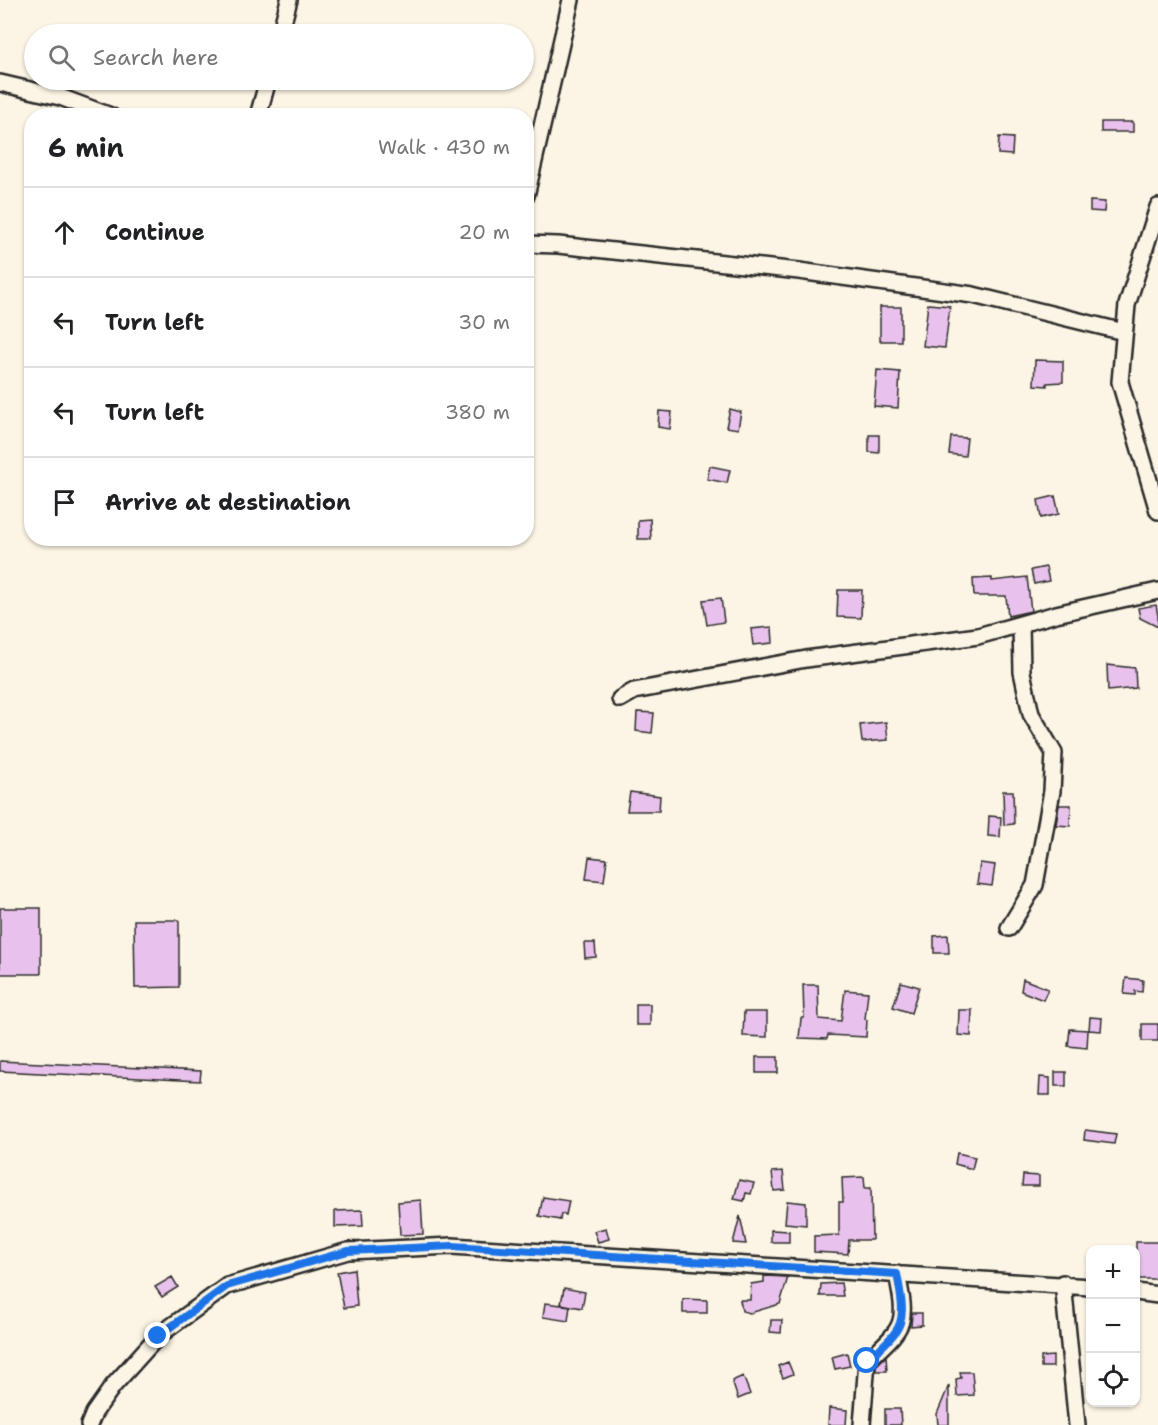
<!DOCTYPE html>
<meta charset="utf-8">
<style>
body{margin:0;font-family:"Shantell Sans",sans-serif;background:#f2f2f2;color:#202124}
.controls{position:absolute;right:18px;bottom:18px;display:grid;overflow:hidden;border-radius:12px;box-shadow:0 2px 4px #0004}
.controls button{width:54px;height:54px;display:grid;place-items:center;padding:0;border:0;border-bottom:2px solid #e0e0e0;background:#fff;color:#202124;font:30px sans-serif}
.stop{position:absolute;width:18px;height:18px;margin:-14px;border:4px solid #1a73e8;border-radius:50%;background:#fff}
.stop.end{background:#1a73e8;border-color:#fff;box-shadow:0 2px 6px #0008}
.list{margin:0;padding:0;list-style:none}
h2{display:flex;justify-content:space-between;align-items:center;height:78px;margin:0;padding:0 24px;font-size:26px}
h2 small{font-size:20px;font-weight:400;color:#757577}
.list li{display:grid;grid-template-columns:39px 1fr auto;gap:18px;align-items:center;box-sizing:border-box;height:90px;padding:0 24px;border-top:2px solid #e0e0e0}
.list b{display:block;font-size:22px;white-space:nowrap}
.list em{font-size:20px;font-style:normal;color:#757577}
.icon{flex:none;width:33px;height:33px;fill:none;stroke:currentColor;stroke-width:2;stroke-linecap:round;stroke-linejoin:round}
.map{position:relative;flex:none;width:1158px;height:1425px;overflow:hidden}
.search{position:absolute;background:#fff;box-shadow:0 2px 4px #0004;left:24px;top:24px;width:510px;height:66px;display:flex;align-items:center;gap:15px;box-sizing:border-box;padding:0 21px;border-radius:33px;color:#757577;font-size:22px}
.panel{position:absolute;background:#fff;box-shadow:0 2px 4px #0004;left:24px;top:108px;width:510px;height:438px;border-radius:24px}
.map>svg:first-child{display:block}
.building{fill:#e8c2ec;stroke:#2b2b2b;stroke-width:1.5}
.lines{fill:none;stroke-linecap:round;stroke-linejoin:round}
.minor-casing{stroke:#2b2b2b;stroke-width:20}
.minor{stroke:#fcf5e5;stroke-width:15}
.route{stroke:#1a73e8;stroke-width:8}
</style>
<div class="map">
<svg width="1158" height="1425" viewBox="0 0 1158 1425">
<rect width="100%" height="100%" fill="#fcf5e5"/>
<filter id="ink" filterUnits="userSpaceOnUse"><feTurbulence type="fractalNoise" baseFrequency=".0167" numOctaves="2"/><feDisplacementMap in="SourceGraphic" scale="12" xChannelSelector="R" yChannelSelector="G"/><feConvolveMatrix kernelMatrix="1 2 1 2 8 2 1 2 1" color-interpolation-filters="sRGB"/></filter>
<g filter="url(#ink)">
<!-- building -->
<path class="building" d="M1101 122H1133V132H1101Z
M999 137 1013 138 1012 155 998 154Z
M1090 201 1105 202 1104 212 1090 211Z
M928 304 950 306 945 348 923 346Z
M880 307H901V341H880Z
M1035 360 1063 361V382L1047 383V386L1034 385Z
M877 370 900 372 898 408 874 406Z
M730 409 741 412 738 429 726 427Z
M659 411 672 412 670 429 658 427Z
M869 435H879V453L869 452Z
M951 437 967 438 965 456 949 454Z
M710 466 730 470 727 483 707 479Z
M1055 496 1059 514 1041 518 1038 500Z
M650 519 651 539H638V520Z
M1046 567 1049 581 1034 584 1031 570Z
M1027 577 1031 611 1008 616 1006 596H974L973 579 992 578V581Z
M838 590H862L861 618 837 617Z
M721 598 724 622 707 625 703 600Z
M1156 605 1158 616V627L1140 618 1138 608Z
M772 627 773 643 753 645 751 629Z
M1107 665 1135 668 1136 688 1108 691Z
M637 712 654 713 652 733 636 731Z
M886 722 888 740 862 742 860 725Z
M1003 791H1013L1014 824 1004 825Z
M630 792 660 796 659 811H627Z
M1059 805H1071L1070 826 1056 825Z
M989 816 1001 817 1000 837 988 836Z
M589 857 607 859 604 881 586 879Z
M980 863 995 865 992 886 977 884Z
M0 908H41V974H0Z
M134 920H179V987L135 988Z
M948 935 949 953H934V936Z
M584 943H595L596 957 585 958Z
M1126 978 1143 980 1142 992 1135 991V995L1124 994Z
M1023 979 1048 989 1043 1000 1021 991Z
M901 982 919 987 911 1013 893 1007Z
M803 985H818L819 1019 841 1021 845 990 868 992 865 1019 867 1020 866 1037 828 1035 827 1039 799 1038 801 1018H804Z
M636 1004H650V1025H636Z
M959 1010H972L971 1036 958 1035Z
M744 1012H767V1037L743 1036Z
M1090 1017 1102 1018 1101 1031 1089 1030Z
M1142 1024H1158V1041H1142Z
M1070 1029 1088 1030 1087 1048 1068 1046Z
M756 1057H778V1073H756Z
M0 1061 201 1071 200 1081 0 1071Z
M1055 1072H1066V1086H1055Z
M1040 1077 1050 1078V1095H1039Z
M1085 1130 1116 1134 1114 1144 1084 1140Z
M957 1153 975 1157 972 1169 955 1164Z
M783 1171 785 1190 774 1191 772 1172Z
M1023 1175 1039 1176V1186H1022Z
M864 1177 865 1188H871L872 1240H849L848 1254 814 1252V1236L839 1235V1202H843L842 1178Z
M739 1180 754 1183 751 1194 746 1193 744 1201 734 1199Z
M543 1197 569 1201 566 1215 561 1214 560 1220 539 1216Z
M421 1200 423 1234 400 1235 398 1202Z
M787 1201 806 1203V1225L785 1223Z
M362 1210 363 1226 335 1227V1211Z
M740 1216 746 1244 733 1243Z
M606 1228 609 1239 598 1242 594 1231Z
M771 1230 789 1231V1242H771Z
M1136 1242H1158V1279H1136Z
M354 1269 357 1306 344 1308 337 1272Z
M764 1276 788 1277 780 1304 750 1313 742 1311 740 1300H750L751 1284 764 1282Z
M172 1277 178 1287 162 1297 155 1287Z
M841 1283 843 1296H820L821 1284Z
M564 1288 585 1292 582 1308 561 1304Z
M683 1299 707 1300V1313H683Z
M545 1303 570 1306 568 1321 543 1317Z
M912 1313H922V1325L911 1326Z
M771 1320H782L781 1333 770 1332Z
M847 1353 850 1366 835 1369 832 1357Z
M886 1356 887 1371H876V1366Z
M1053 1356V1367H1041V1357Z
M788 1362 793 1374 783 1378 778 1366Z
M960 1372H972L974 1395 957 1396 956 1379 961 1378Z
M743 1376 750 1394 738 1399 732 1381Z
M949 1385V1425H938L937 1414Z
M829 1408 847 1410 846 1425H828Z
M885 1409H900L901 1425H885Z"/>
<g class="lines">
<!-- minor casing -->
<g class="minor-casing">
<path id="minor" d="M280 34 289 0
M0 83 60 97 111 116
M258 116 268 80
M526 196 571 0
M1158 207 1127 305 1120 382 1158 511
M526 244 558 245 799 271 973 295 1124 332
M620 699 634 691 806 659 978 636 1056 614 1158 591
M1009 928 1035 885 1052 791 1054 753 1031 714 1022 672 1021 624
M1063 1283 1077 1425
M1136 1292 1158 1295
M89 1425 94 1413 113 1386 158 1336 227 1286 348 1251 452 1246 1090 1287
M862 1425 867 1361C904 1326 908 1326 897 1274"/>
</g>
<!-- minor -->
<use href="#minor" class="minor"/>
</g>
</g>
<g class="lines" filter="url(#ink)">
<!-- route -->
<path class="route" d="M158 1336 227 1286 348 1251 452 1246 897 1274C907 1326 904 1326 867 1361"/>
</g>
</svg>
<div class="controls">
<button>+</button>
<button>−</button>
<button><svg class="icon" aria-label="locate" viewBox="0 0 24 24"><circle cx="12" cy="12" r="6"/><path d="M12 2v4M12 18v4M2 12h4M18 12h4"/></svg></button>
</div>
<div class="stop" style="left:867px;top:1361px"></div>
<div class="stop end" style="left:158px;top:1336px"></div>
<div class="search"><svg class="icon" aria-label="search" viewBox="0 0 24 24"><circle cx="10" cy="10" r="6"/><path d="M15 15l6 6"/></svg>Search here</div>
<section class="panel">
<h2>6 min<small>Walk · 430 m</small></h2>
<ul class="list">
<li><svg class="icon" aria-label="ahead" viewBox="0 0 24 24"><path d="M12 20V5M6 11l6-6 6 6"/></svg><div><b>Continue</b></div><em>20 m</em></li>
<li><svg class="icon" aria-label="left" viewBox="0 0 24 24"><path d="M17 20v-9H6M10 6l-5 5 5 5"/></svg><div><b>Turn left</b></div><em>30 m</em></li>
<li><svg class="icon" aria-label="left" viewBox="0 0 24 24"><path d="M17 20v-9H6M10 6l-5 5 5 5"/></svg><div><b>Turn left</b></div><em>380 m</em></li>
<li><svg class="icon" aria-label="arrive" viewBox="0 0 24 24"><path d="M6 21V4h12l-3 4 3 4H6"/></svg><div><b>Arrive at destination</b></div></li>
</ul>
</section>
</div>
